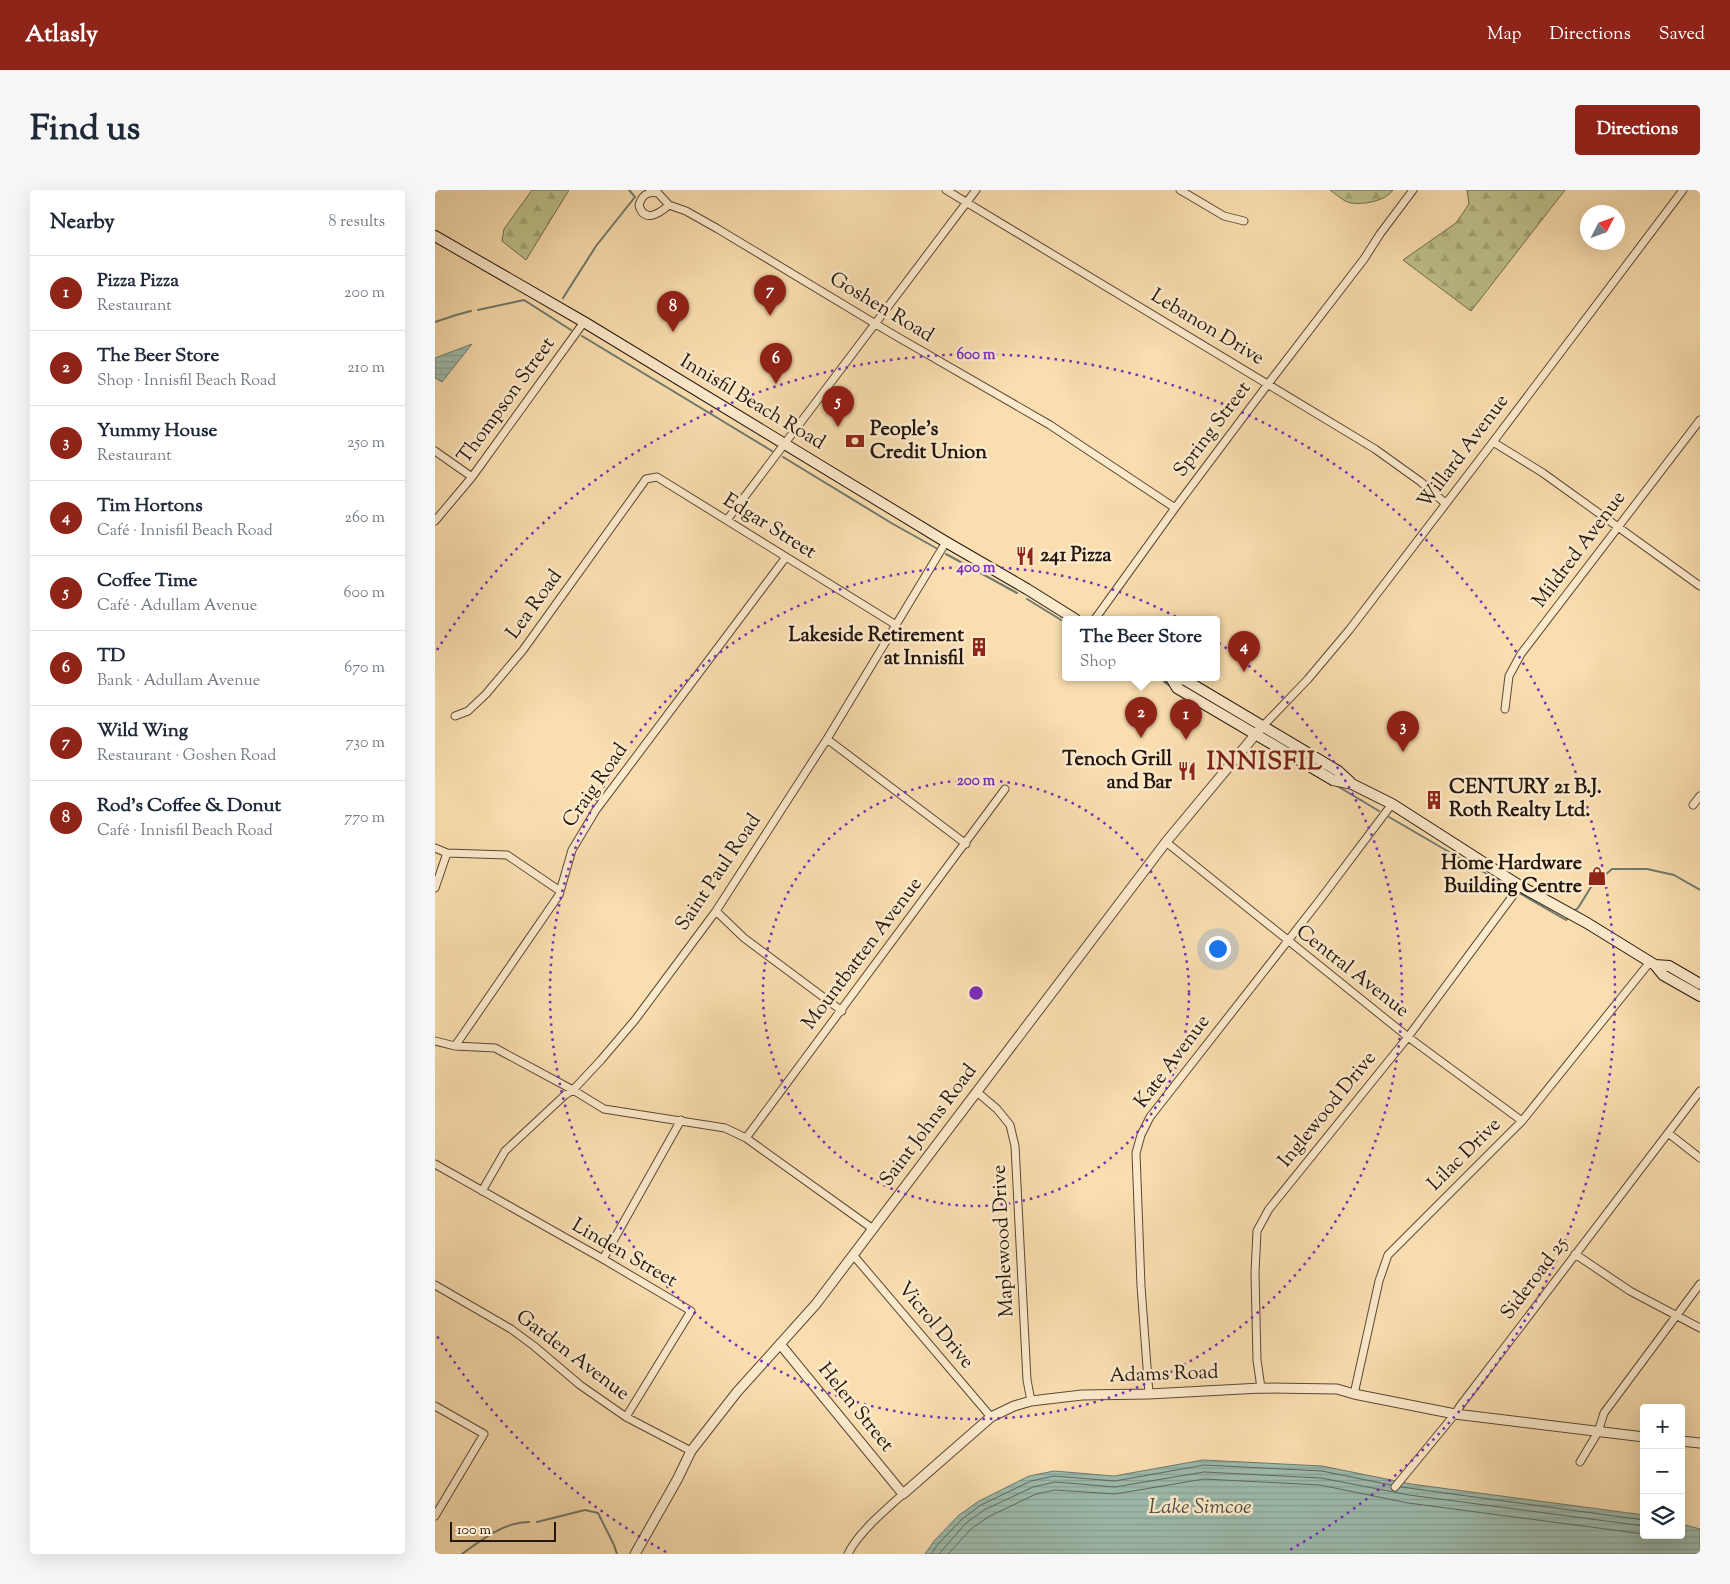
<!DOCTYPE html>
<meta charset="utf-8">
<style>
body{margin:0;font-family:"Sorts Mill Goudy",serif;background:#f6f6f7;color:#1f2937}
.controls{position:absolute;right:15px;bottom:15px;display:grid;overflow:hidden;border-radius:5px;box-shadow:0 5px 20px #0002}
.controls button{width:45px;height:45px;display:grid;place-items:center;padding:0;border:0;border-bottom:1px solid #e0e1e3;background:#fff;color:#1f2937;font:25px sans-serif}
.compass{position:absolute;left:1145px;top:15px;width:45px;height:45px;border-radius:50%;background:#fff;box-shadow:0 5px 20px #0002;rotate:48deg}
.scale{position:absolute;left:15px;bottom:12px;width:106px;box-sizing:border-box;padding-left:5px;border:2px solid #231610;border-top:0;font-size:14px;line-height:18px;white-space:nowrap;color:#231610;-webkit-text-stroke:4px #fceacb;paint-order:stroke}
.you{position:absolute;left:782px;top:758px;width:18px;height:18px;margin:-12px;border:4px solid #fff;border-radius:50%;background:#1a73e8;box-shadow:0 0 0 8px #1a73e833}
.badge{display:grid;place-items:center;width:32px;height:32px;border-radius:50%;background:#8f2418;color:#fff;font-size:16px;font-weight:700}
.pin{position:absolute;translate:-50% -41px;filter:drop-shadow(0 1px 2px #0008)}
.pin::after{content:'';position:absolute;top:26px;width:18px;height:15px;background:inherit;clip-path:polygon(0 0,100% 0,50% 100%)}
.popup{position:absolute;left:627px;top:426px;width:158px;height:65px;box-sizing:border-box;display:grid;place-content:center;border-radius:5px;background:#fff;filter:drop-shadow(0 1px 4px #0005);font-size:16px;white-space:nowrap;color:#747a83}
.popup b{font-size:19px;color:#1f2937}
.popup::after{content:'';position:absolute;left:50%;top:100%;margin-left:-10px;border:10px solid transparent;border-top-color:#fff}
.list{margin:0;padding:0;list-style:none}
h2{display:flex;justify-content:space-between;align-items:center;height:65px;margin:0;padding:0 20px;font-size:21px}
h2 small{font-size:16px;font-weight:400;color:#747a83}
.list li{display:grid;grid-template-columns:32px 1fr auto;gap:15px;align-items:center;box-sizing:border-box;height:75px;padding:0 20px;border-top:1px solid #e0e1e3}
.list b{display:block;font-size:19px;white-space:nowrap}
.list p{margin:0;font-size:16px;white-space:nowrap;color:#747a83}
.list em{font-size:16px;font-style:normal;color:#747a83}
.icon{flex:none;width:28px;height:28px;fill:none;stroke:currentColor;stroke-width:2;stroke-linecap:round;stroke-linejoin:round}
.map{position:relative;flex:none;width:1265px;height:1364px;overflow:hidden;border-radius:5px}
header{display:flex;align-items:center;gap:30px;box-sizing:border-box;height:70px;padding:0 25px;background:#8f2418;color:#fff}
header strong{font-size:24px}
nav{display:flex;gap:28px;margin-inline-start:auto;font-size:18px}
.intro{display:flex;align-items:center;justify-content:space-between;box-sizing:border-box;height:120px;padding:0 30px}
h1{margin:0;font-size:35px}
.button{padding:12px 22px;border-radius:5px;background:#8f2418;color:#fff;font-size:18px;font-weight:700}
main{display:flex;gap:30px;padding:0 30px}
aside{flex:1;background:#fff;border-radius:5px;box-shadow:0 5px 20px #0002}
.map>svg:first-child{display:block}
.forest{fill:url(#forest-firs);stroke:#706c4e}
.water{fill:url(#water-rules);stroke:#6d7a6f}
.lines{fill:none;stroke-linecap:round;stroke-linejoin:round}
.shore{stroke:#60695f;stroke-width:1}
.stream{stroke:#6d7a6f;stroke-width:2}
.minor-casing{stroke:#594838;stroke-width:9}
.tertiary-casing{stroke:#594838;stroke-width:11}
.secondary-casing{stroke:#231610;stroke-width:12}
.minor{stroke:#fceacb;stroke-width:7}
.tertiary{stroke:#fceacb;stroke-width:9}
.secondary{stroke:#fceacb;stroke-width:10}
.ring{fill:none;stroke:#7b2cbf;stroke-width:2.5;stroke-dasharray:2.5 5}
.labels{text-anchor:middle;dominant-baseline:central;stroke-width:5;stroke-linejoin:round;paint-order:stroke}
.street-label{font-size:20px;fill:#231610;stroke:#fceacb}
.poi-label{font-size:20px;font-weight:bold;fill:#231610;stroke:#fceacb;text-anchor:start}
.water-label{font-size:21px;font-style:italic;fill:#4e5047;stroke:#fceacb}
.district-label{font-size:25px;font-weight:bold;letter-spacing:1px;fill:#7a1f14;stroke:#fceacb}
.centre{fill:#7b2cbf;stroke:#fceacb;stroke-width:2.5}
.ring-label{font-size:15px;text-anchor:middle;font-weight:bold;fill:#7b2cbf;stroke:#fceacb;stroke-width:5;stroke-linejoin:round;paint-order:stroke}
</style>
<header>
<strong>Atlasly</strong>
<nav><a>Map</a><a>Directions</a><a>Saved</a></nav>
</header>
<div class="intro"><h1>Find us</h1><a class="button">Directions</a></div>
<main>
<aside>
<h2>Nearby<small>8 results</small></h2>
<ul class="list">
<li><span class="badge">1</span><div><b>Pizza Pizza</b><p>Restaurant</p></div><em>200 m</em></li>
<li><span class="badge">2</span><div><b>The Beer Store</b><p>Shop · Innisfil Beach Road</p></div><em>210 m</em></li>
<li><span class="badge">3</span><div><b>Yummy House</b><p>Restaurant</p></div><em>250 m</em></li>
<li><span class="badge">4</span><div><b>Tim Hortons</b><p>Café · Innisfil Beach Road</p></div><em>260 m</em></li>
<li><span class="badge">5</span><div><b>Coffee Time</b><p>Café · Adullam Avenue</p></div><em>600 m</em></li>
<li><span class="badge">6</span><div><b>TD</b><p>Bank · Adullam Avenue</p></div><em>670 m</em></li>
<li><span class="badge">7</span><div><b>Wild Wing</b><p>Restaurant · Goshen Road</p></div><em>730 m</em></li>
<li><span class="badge">8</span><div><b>Rod's Coffee &amp; Donut</b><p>Café · Innisfil Beach Road</p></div><em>770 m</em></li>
</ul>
</aside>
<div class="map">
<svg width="1265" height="1364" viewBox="0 0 1265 1364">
<defs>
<pattern id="forest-firs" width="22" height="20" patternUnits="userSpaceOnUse" patternTransform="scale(1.25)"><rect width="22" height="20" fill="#bec18b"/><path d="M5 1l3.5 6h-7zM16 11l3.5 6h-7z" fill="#a3a577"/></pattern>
<pattern id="water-rules" width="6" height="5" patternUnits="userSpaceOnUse" patternTransform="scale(1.25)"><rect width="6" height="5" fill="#9ebcae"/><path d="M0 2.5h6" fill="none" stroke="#88a195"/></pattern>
</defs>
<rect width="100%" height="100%" fill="#fadeaf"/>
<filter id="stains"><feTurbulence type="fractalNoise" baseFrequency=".004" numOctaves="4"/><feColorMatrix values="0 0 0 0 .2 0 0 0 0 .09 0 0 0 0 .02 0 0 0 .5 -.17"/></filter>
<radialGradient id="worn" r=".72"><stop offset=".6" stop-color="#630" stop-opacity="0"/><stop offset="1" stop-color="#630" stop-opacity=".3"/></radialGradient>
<!-- forest -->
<path class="forest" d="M97 0H134L91 70 67 51 69 39Z
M895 0H958C951 11 928 15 916 13 909 12 901 4 895 0Z
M1032 0H1130L1036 121 968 70 1021 33 1034 14Z"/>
<!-- water -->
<path class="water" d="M37 154 7 192 0 188V168Z
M768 1270 887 1276 976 1294 1209 1325V1345H1246V1334L1265 1339V1364H490L499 1351 524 1325 544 1311 594 1286 619 1281 679 1286Z"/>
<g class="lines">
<!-- shore -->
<path class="shore" d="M966 1297 1209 1330
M496 1364 503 1354 527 1329 546 1315 596 1291 619 1286 680 1291 769 1275 887 1281 956 1295
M504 1364 531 1333 549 1320 598 1297 620 1292 680 1297 769 1282 886 1288 974 1305 1209 1336
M513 1364 536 1339 553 1327 601 1304 620 1300 680 1304 769 1289 885 1295 973 1313 1209 1344"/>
<!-- stream -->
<path class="stream" d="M128 108 161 56 200 7 194 0
M43 120 89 110 136 140
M0 132 21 125 36 121
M147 146 337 261
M348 267 458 334 501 358
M511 364 582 403
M592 409 631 433
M729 492 735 496
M899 594 944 621
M954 627 1076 698
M1086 704 1131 730 1133 728
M1138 722 1143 718 1156 697 1177 679H1212L1239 685 1265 700
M102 1332 150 1320 163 1323 179 1355 182 1364
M27 1364C46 1350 69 1332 94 1332"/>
<!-- minor casing -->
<g class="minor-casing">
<path id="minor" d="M511 0 940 259 986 292 1010 313
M745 0 789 26 809 31
M234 15C225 23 209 34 204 15 207 5 212 1 223 3L234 15 251 21 283 39 454 142 615 235 740 318
M1058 252 1108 283 1265 396
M0 261 37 287
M292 330 541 0
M0 331 37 287 149 132
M660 429 740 318 833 194 929 69 945 44 978 0
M1070 519 1074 486 1086 464 1265 230
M20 526 33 521 51 504 88 460 211 289 222 287 461 435
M828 536 873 489 915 439 1058 252 1248 0
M392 549 531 654
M1258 615 1265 606
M731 652 973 847 1087 931
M0 658 12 663 72 665 125 701
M0 698 12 663
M281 721 309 748 407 821
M0 851 20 856 60 858 138 900 169 919 290 938 311 948 438 1039
M20 856 124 705 137 660 161 620 351 367
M542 902 562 919 575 935 580 956 592 1190 596 1211
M1233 943 1265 968
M311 948 570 599
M0 974 168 1069 256 1121 191 1227
M47 1001 70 961 130 905 138 900 166 870 200 830 281 721 392 549 511 352
M1140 1064 1195 1101 1265 1138
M419 1066 556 1227
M168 1069 246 930
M0 1095 76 1139 99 1156 145 1195 191 1227 256 1261
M826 1198 822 1170 820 1083 822 1041 834 1019 973 847 1085 696
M714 1204 706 1096 701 963 706 945 715 927 884 711 957 614
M919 1204 944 1091 953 1065 1087 931 1215 772
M0 1216 49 1244 0 1326
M1145 1272 1163 1242 1169 1223 1265 1094
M960 1297 1020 1224 1025 1216 1265 901
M413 1364C422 1344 451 1319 468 1304"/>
</g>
<!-- tertiary casing -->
<g class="tertiary-casing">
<path id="tertiary" d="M345 1154 468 1304 556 1227 579 1216 596 1211 647 1205 714 1204 826 1198 902 1199 919 1204 1020 1224 1209 1247
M1246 1251 1265 1253
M200 1364 242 1290 256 1261 302 1202 381 1114 731 652 825 539"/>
</g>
<!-- secondary casing -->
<g class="secondary-casing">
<path id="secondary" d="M0 46 149 132 511 352 592 399 640 429
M734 487 750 490 903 581 915 592
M736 488 742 498 898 590 917 594 957 614 1085 696 1152 733 1220 775 1228 785 1265 806
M1220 775 1234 776 1265 794"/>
</g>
<!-- minor -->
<use href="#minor" class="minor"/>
<!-- tertiary -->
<use href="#tertiary" class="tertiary"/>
<!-- secondary -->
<use href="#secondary" class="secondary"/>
</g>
<!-- distance rings -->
<g class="ring">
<circle cx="541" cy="803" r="213"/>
<circle cx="541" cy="803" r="426"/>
<path d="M231 1362A639 639 0 0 1 2 1146M2 460A639 639 0 1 1 851 1362"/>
</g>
<!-- icons -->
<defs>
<g id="bank-bare" transform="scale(1.5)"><path d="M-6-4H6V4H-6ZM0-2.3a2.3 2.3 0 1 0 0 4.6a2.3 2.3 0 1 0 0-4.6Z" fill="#8f2418" stroke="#fceacb" stroke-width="2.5" paint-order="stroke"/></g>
<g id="restaurant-bare" transform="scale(1.5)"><path d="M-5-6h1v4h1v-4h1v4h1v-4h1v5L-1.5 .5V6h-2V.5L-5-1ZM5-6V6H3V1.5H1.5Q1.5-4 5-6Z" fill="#8f2418" stroke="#fceacb" stroke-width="2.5" paint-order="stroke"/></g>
<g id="building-bare" transform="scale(1.5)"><path d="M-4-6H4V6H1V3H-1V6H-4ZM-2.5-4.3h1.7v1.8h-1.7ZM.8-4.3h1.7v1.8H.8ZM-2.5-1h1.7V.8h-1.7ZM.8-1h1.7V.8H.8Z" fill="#8f2418" stroke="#fceacb" stroke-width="2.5" paint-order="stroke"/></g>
<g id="shop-bare" transform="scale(1.5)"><path d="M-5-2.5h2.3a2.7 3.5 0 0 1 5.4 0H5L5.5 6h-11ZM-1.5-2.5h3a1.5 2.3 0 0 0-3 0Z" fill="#8f2418" stroke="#fceacb" stroke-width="2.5" paint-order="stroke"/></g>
</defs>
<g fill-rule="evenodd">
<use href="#bank-bare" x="420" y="251"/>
<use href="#restaurant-bare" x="590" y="366"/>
<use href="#building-bare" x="544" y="457"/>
<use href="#restaurant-bare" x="752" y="581"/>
<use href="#building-bare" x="999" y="610"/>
<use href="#shop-bare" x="1162" y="686"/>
</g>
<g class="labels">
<!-- street labels -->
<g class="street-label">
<text transform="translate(446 118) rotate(31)">Goshen Road</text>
<text transform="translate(772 138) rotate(31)">Lebanon Drive</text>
<text transform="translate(72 211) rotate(-54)">Thompson Street</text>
<text transform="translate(317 213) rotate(31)">Innisfil Beach Road</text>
<text transform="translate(778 240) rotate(-53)">Spring Street</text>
<text transform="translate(1029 262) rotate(-53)">Willard Avenue</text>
<text transform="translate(334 337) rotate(32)">Edgar Street</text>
<text transform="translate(1145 360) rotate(-53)">Mildred Avenue</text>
<text transform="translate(100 415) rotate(-54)">Lea Road</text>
<text transform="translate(161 596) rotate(-55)">Craig Road</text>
<text transform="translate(284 683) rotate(-56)">Saint Paul Road</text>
<text transform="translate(428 764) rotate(-53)">Mountbatten Avenue</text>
<text transform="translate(917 782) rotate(38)">Central Avenue</text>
<text transform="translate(738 872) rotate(-53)">Kate Avenue</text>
<text transform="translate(893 920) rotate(-51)">Inglewood Drive</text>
<text transform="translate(494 936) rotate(-53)">Saint Johns Road</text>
<text transform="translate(1030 965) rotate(-45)">Lilac Drive</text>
<text transform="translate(569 1051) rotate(-93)">Maplewood Drive</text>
<text transform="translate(189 1064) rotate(30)">Linden Street</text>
<text transform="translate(1100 1089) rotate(-53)">Sideroad 25</text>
<text transform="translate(500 1136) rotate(50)">Vicrol Drive</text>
<text transform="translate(137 1166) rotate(37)">Garden Avenue</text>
<text transform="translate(729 1185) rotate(-2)">Adams Road</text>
<text transform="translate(420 1218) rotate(51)">Helen Street</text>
</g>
<!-- poi labels -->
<g class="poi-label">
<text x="435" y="240">People's<tspan x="435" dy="23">Credit Union</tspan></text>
<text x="605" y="366">241 Pizza</text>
<text x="529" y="446" text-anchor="end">Lakeside Retirement<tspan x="529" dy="23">at Innisfil</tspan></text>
<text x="737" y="570" text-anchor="end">Tenoch Grill<tspan x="737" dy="23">and Bar</tspan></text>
<text x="1014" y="598">CENTURY 21 B.J.<tspan x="1014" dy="23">Roth Realty Ltd.</tspan></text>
<text x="1147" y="674" text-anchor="end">Home Hardware<tspan x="1147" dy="23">Building Centre</tspan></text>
</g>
<!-- water labels -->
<g class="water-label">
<text x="765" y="1318">Lake Simcoe</text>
</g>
<!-- district labels -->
<g class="district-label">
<text x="830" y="573">INNISFIL</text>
</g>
</g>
<circle cx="541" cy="803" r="8" class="centre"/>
<g class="ring-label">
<text x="541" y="169">600 m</text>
<text x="541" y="382">400 m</text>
<text x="541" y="595">200 m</text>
</g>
<rect width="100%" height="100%" filter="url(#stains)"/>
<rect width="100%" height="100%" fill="url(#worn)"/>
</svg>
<div class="controls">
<button>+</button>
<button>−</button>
<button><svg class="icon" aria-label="layers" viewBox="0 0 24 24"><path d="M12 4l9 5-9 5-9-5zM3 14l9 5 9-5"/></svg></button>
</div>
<svg class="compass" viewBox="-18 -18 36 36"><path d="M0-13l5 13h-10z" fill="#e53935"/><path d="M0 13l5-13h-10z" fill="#747a83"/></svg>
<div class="scale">100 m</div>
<div class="you"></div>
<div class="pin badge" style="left:751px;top:550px">1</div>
<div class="pin badge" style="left:706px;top:548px">2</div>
<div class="popup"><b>The Beer Store</b>Shop</div>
<div class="pin badge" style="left:968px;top:562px">3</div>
<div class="pin badge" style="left:809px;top:482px">4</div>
<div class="pin badge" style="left:403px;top:237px">5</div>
<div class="pin badge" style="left:341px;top:194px">6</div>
<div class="pin badge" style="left:335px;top:126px">7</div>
<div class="pin badge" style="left:238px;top:142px">8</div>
</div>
</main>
